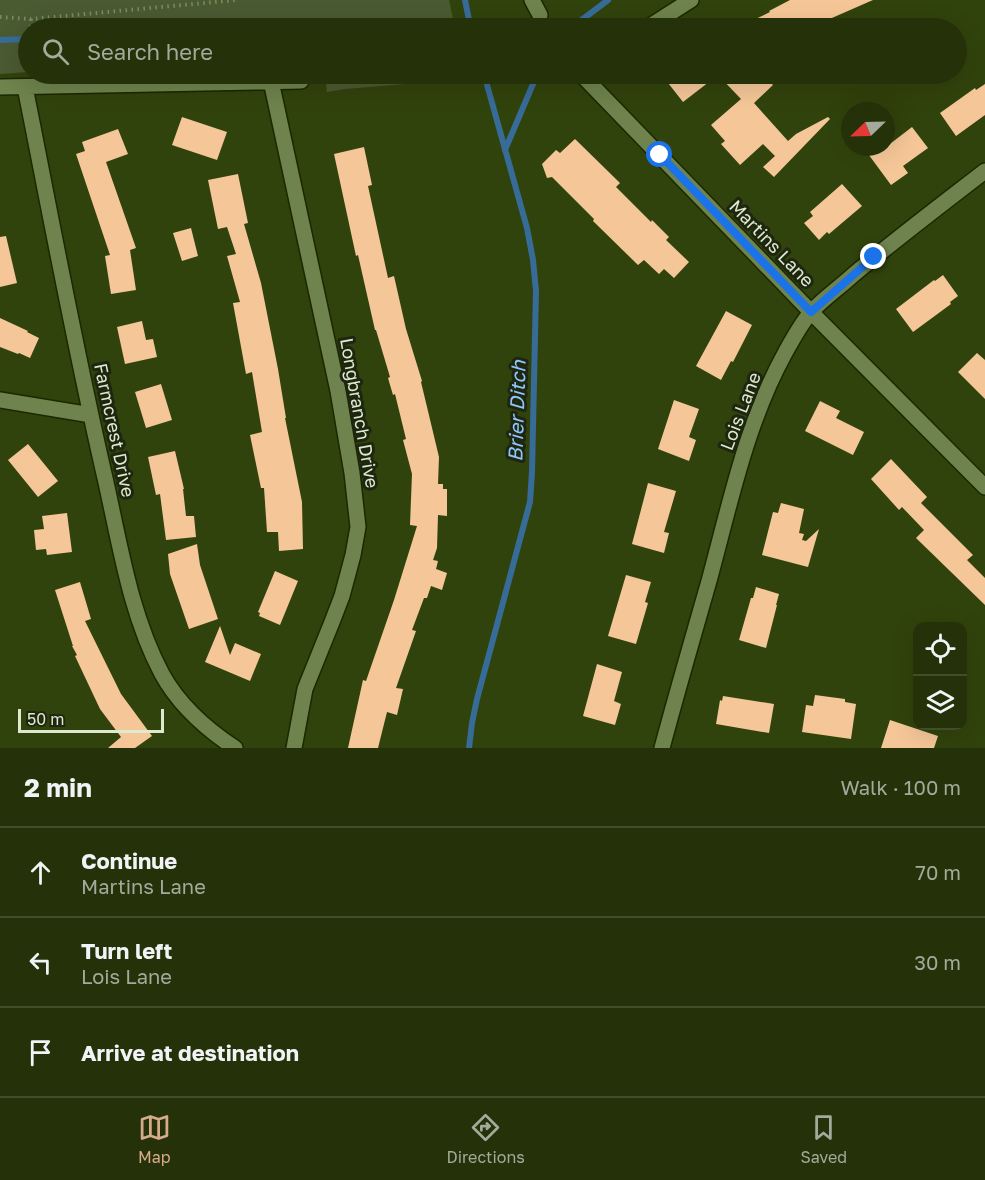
<!DOCTYPE html>
<meta charset="utf-8">
<style>
body{margin:0;font-family:"Golos Text",sans-serif;background:#313e17;color:#f1f3f6}
.controls{position:absolute;right:18px;bottom:18px;display:grid;overflow:hidden;border-radius:12px;box-shadow:0 6px 24px #0002}
.controls button{width:54px;height:54px;display:grid;place-items:center;padding:0;border:0;border-bottom:2px solid #424d2a;background:#253209;color:#f1f3f6;font:30px sans-serif}
.compass{position:absolute;left:841px;top:102px;width:54px;height:54px;border-radius:50%;background:#253209;box-shadow:0 6px 24px #0002;rotate:247deg}
.scale{position:absolute;left:18px;bottom:15px;width:146px;box-sizing:border-box;padding-left:6px;border:3px solid #ddeacd;border-top:0;font-size:16px;line-height:21px;white-space:nowrap;color:#ddeacd;-webkit-text-stroke:4px #1e2610;paint-order:stroke}
.stop{position:absolute;width:18px;height:18px;margin:-14px;border:4px solid #1a73e8;border-radius:50%;background:#fff}
.stop.end{background:#1a73e8;border-color:#fff;box-shadow:0 2px 6px #0008}
.list{margin:0;padding:0;list-style:none}
h2{display:flex;justify-content:space-between;align-items:center;height:78px;margin:0;padding:0 24px;font-size:26px}
h2 small{font-size:20px;font-weight:400;color:#a3aa9c}
.list li{display:grid;grid-template-columns:39px 1fr auto;gap:18px;align-items:center;box-sizing:border-box;height:90px;padding:0 24px;border-top:2px solid #424d2a}
.list b{display:block;font-size:22px;white-space:nowrap}
.list p{margin:0;font-size:20px;white-space:nowrap;color:#a3aa9c}
.list em{font-size:20px;font-style:normal;color:#a3aa9c}
.icon{flex:none;width:33px;height:33px;fill:none;stroke:currentColor;stroke-width:2;stroke-linecap:round;stroke-linejoin:round}
.map{position:relative;flex:none;width:985px;height:748px;overflow:hidden}
.search{position:absolute;background:#253209;box-shadow:0 6px 24px #0002;left:18px;right:18px;top:18px;height:66px;display:flex;align-items:center;gap:15px;box-sizing:border-box;padding:0 21px;border-radius:33px;color:#a3aa9c;font-size:22px}
.sheet{height:348px;background:#253209}
nav{display:flex;justify-content:space-around;align-items:center;box-sizing:border-box;height:84px;border-top:2px solid #424d2a;background:#253209;font-size:16px;color:#a3aa9c}
nav a{display:grid;justify-items:center;gap:3px}
nav .on{color:#d6ab8b}
.map>svg:first-child{display:block}
.green{fill:#4a5a31}
.lines{fill:none;stroke-linecap:round;stroke-linejoin:round}
.stream{stroke:#386c98;stroke-width:6}
.building{fill:#f5c798}
.minor-casing{stroke:#1b2800;stroke-width:18}
.path{stroke:#7d8c61;stroke-width:4;stroke-dasharray:1.5 4.5;stroke-linecap:butt}
.minor{stroke:#6e834d;stroke-width:15}
.route{stroke:#1a73e8;stroke-width:8}
.labels{text-anchor:middle;dominant-baseline:central;stroke-width:6;stroke-linejoin:round;paint-order:stroke}
.street-label{font-size:18px;fill:#ddeacd;stroke:#1e2610}
.water-label{font-size:20px;font-style:italic;fill:#8dc7fc;stroke:#1e2610}
</style>
<div class="map">
<svg width="985" height="748" viewBox="0 0 985 748">
<rect width="100%" height="100%" fill="#31430c"/>
<!-- green -->
<path class="green" d="M0 0H449L455 28H28V72L0 74Z
M325 74H465L467 79 345 89 327 92Z"/>
<g class="lines">
<!-- stream -->
<path class="stream" d="M465 0 470 25
M348 28 381 26 433 28 470 25 471 28
M571 28 608 0
M0 40 28 39
M505 150 533 84 539 74
M469 748 472 723 477 699 530 502 532 472 536 291 533 260 527 228 484 74"/>
</g>
<!-- building -->
<path class="building" d="M790 0H873L809 28H737L770 12 769 11Z
M661 74H762L773 85 754 103 788 141 796 134 828 117 830 119 774 177 763 167 775 156 763 144 740 165 721 144 725 141 711 125 741 99 718 75 683 102Z
M985 84V115L956 136 940 113 975 88 976 90Z
M182 117 227 132 217 160 172 145Z
M912 127 928 148 903 166 908 173 891 185 863 147H886Z
M118 129 128 154 106 162 136 248 130 250 136 290 111 294 105 256 110 255 76 154 85 151 82 142Z
M575 139 620 183 616 187 651 222 652 220 669 237 666 240 689 262 674 278 664 269 659 274 644 260 638 265 593 221 594 219 552 177 547 178 542 164 556 150 560 153Z
M364 147 372 185 368 186 388 278 394 276 406 329 422 381 421 382 439 457 438 484H443V489H447V516L438 515 437 548 433 560 438 561 436 569 447 573 442 590 431 586 427 598H424L412 630 416 631 396 688 403 689 397 715 387 712 378 748H348L363 680 366 681 394 600 417 526 410 525 412 474 403 440 406 439 395 394 393 395 388 378 390 377 376 330H375L358 255 356 256 334 154Z
M238 174 248 223 244 224 261 283 278 369 286 418H285L302 502 303 549 279 551 278 532H267L264 488H261L250 435 262 432 252 372 246 374 233 303 240 302 227 256 236 254 227 227 218 229 208 180Z
M842 184 862 206 829 234 827 232 819 240 804 223 813 216 810 212Z
M191 228 198 256 182 261 173 233Z
M6 236 17 283 0 287V237Z
M943 275 958 296 950 302 951 304 913 332 896 309 934 280 935 281Z
M726 311 752 325 733 362 731 361 721 380 696 366Z
M0 318 28 331 27 332 39 338 30 358 19 353 18 354 0 347Z
M142 321 146 340 153 339 157 357 125 364 117 327Z
M977 353 985 360V399L958 372Z
M161 384 172 420 146 428 135 392Z
M674 400 699 409 689 437 696 440 689 461 658 449Z
M820 401 840 411 836 418 864 432 853 455 805 431Z
M28 444 58 481 38 497 8 460Z
M175 451 184 489H183L186 516H194L196 537 166 540 160 494 156 495 148 457Z
M891 459 927 497 921 503 973 555 967 560 985 578V605L916 538 924 530 902 507 899 510 871 479Z
M648 483 676 491 664 532 669 533 664 553 632 544Z
M781 503 804 509 799 533 804 534 802 540 806 541 819 529 808 567 762 555 773 512 778 513Z
M67 513 72 552 47 555 46 549 36 550 34 530 44 529 42 516Z
M197 544 200 565 218 619 189 629 170 574 168 554Z
M275 571 298 581 280 625 259 616 260 613 258 612Z
M626 575 651 582 645 602 648 603 636 644 608 636Z
M80 582 91 619 85 621 121 694 152 736 135 748H108L121 737 100 709 75 656 77 655 72 646H73L55 590Z
M756 587 779 594 776 605H777L766 648 739 640 751 598H753Z
M220 626 230 655 235 643 261 654 250 681 205 662Z
M597 664 622 672 614 701 621 704 615 725 583 716Z
M815 695 845 699V702L856 704 851 739 802 732 806 705 813 706Z
M723 696 774 704 769 733 716 724 720 700 722 701Z
M890 720 938 736 934 748H881Z"/>
<g class="lines">
<!-- minor casing -->
<g class="minor-casing">
<path id="minor" d="M532 0 540 15
M647 28 691 0
M585 74 582 75 811 312 985 487
M271 81 338 391 352 473 358 527 353 555 342 596 332 622 305 689 294 748
M0 87 301 81
M25 87C51 217 75 349 105 478 120 544 130 614 162 674 179 705 206 729 235 748
M0 400 91 415
M662 748C677 692 693 637 709 581 730 504 746 424 785 353 793 339 801 323 812 311 824 298 840 287 853 275 896 239 941 205 985 171"/>
</g>
<!-- path -->
<path class="path" d="M0 17 31 19 237 0
M31 19V28"/>
<!-- minor -->
<use href="#minor" class="minor"/>
</g>
<g class="lines">
<!-- route -->
<path class="route" d="M660 155 811 312 874 257"/>
</g>
<g class="labels">
<!-- street labels -->
<g class="street-label">
<text transform="translate(772 243) rotate(46)">Martins Lane</text>
<text transform="translate(740 411) rotate(-69)">Lois Lane</text>
<text transform="translate(360 413) rotate(80)">Longbranch Drive</text>
<text transform="translate(115 430) rotate(78)">Farmcrest Drive</text>
</g>
<!-- water labels -->
<g class="water-label">
<text transform="translate(516 411) rotate(-88)">Brier Ditch</text>
</g>
</g>
</svg>
<div class="controls">
<button><svg class="icon" aria-label="locate" viewBox="0 0 24 24"><circle cx="12" cy="12" r="6"/><path d="M12 2v4M12 18v4M2 12h4M18 12h4"/></svg></button>
<button><svg class="icon" aria-label="layers" viewBox="0 0 24 24"><path d="M12 4l9 5-9 5-9-5zM3 14l9 5 9-5"/></svg></button>
</div>
<svg class="compass" viewBox="-18 -18 36 36"><path d="M0-13l5 13h-10z" fill="#e53935"/><path d="M0 13l5-13h-10z" fill="#a3aa9c"/></svg>
<div class="scale">50 m</div>
<div class="stop" style="left:660px;top:155px"></div>
<div class="stop end" style="left:874px;top:257px"></div>
<div class="search"><svg class="icon" aria-label="search" viewBox="0 0 24 24"><circle cx="10" cy="10" r="6"/><path d="M15 15l6 6"/></svg>Search here</div>
</div>
<section class="sheet">
<h2>2 min<small>Walk · 100 m</small></h2>
<ul class="list">
<li><svg class="icon" aria-label="ahead" viewBox="0 0 24 24"><path d="M12 20V5M6 11l6-6 6 6"/></svg><div><b>Continue</b><p>Martins Lane</p></div><em>70 m</em></li>
<li><svg class="icon" aria-label="left" viewBox="0 0 24 24"><path d="M17 20v-9H6M10 6l-5 5 5 5"/></svg><div><b>Turn left</b><p>Lois Lane</p></div><em>30 m</em></li>
<li><svg class="icon" aria-label="arrive" viewBox="0 0 24 24"><path d="M6 21V4h12l-3 4 3 4H6"/></svg><div><b>Arrive at destination</b></div></li>
</ul>
</section>
<nav>
<a class="on"><svg class="icon" aria-label="map" viewBox="0 0 24 24"><path d="M3 6l6-2 6 2 6-2v14l-6 2-6-2-6 2zM9 4v14M15 6v14"/></svg>Map</a>
<a><svg class="icon" aria-label="directions" viewBox="0 0 24 24"><path d="M12 3l9 9-9 9-9-9zM9 14v-3h6M13 9l2 2-2 2"/></svg>Directions</a>
<a><svg class="icon" aria-label="saved" viewBox="0 0 24 24"><path d="M7 4h10v16l-5-4-5 4z"/></svg>Saved</a>
</nav>
